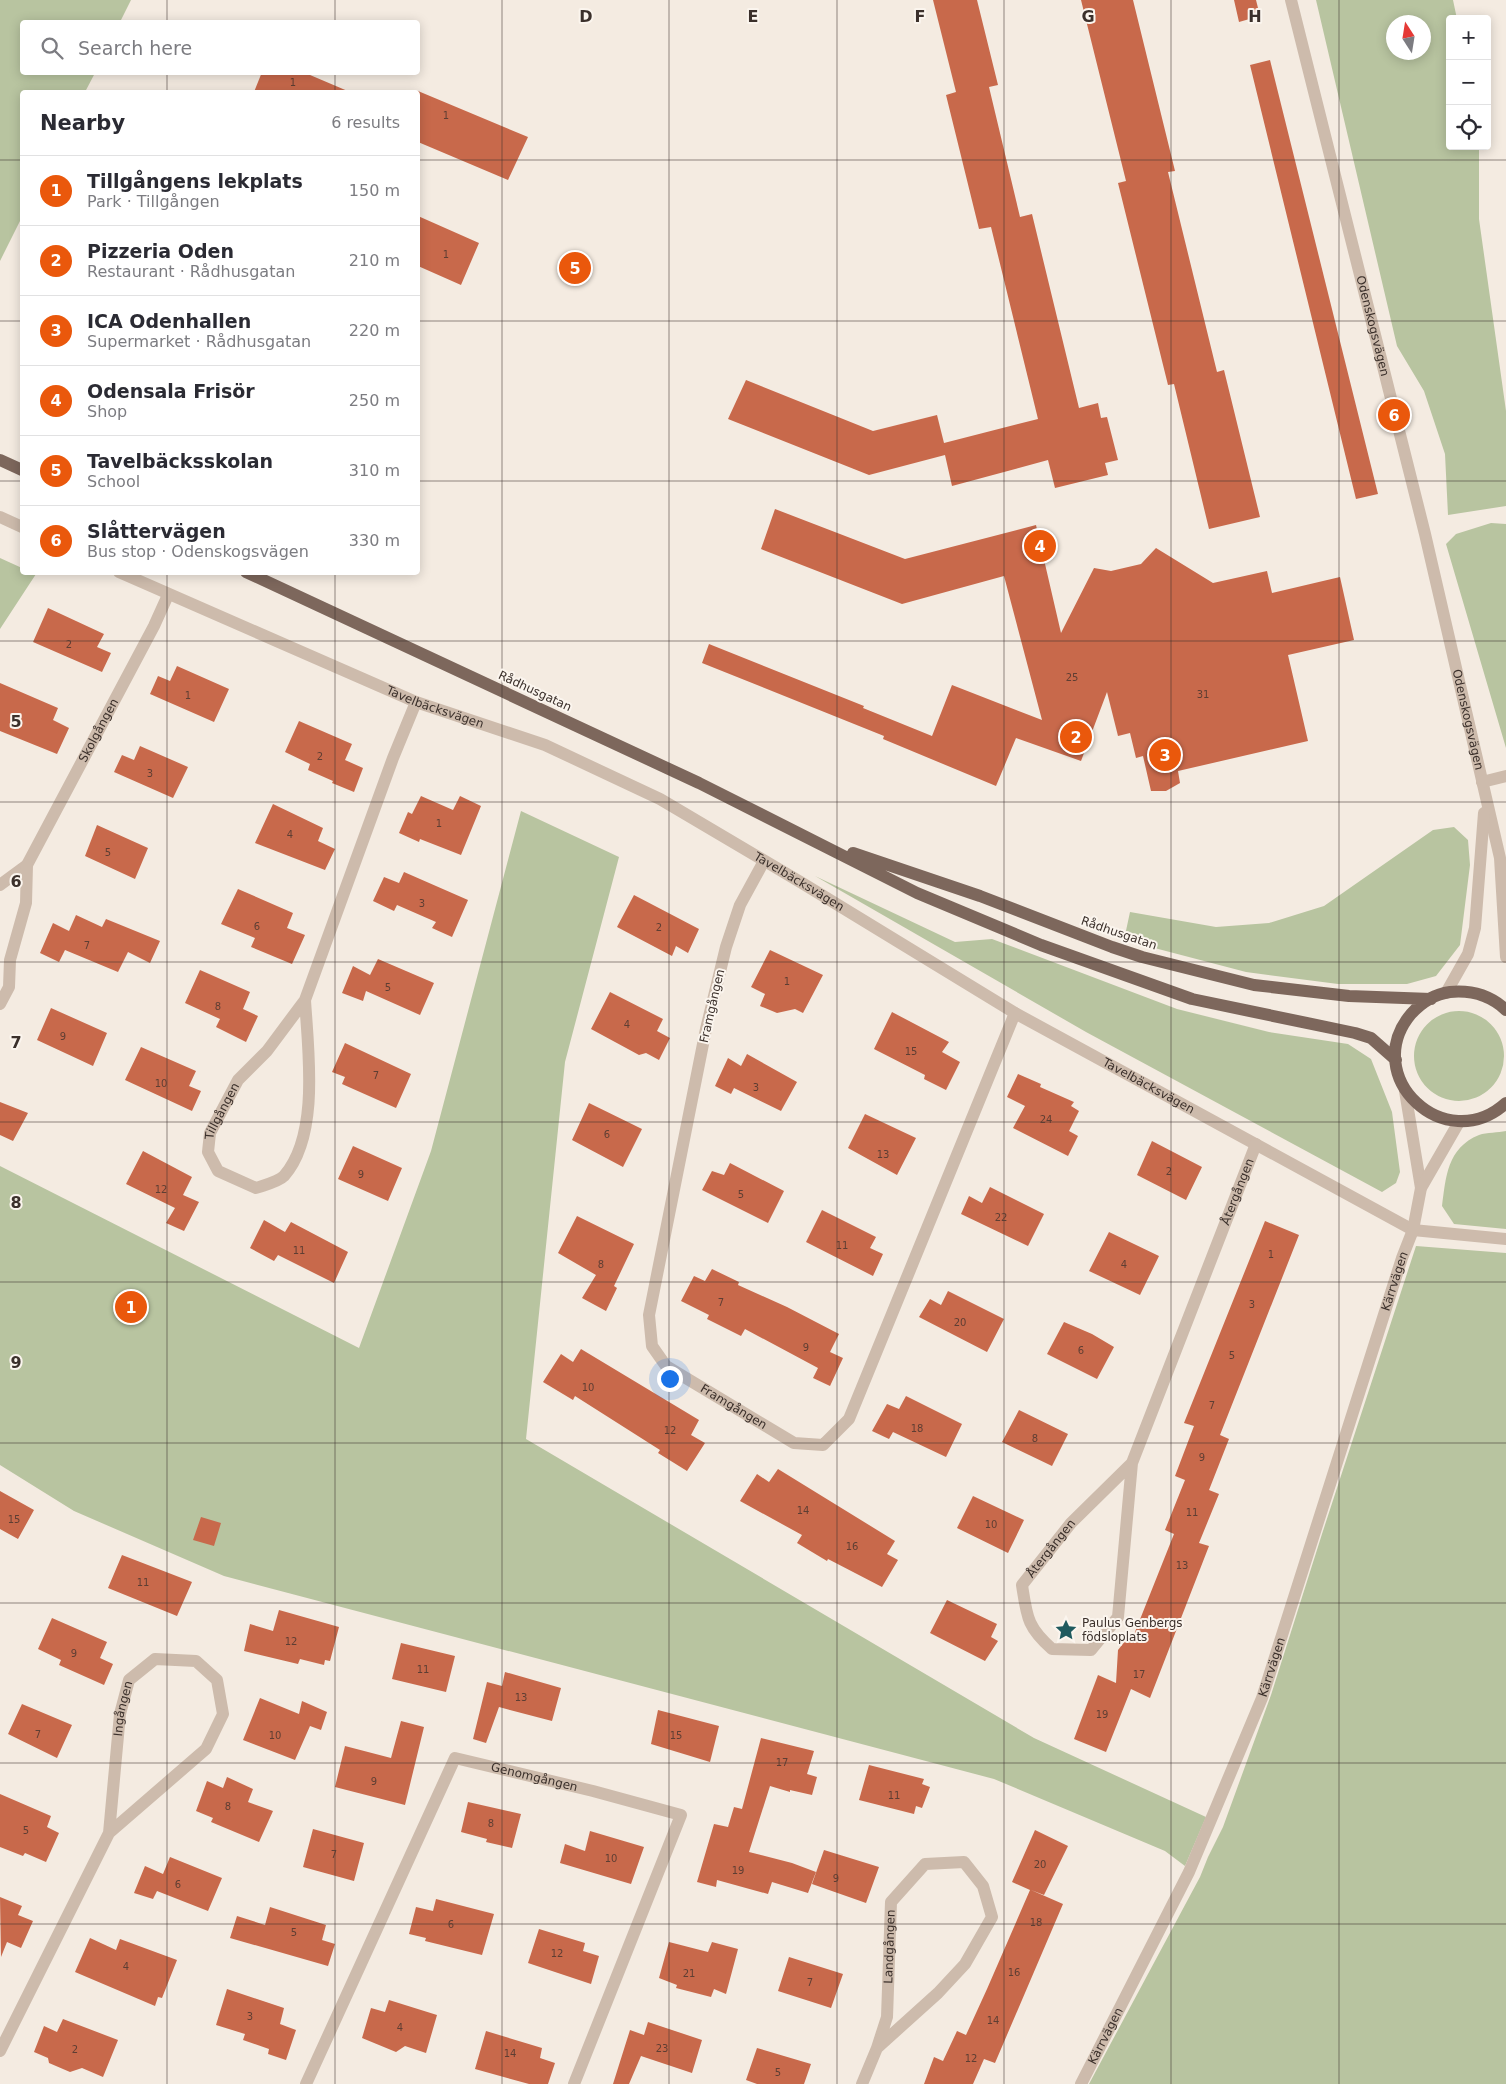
<!DOCTYPE html>
<meta charset="utf-8">
<style>
body{margin:0;font-family:"DejaVu Sans",sans-serif;background:#f7f7f7;color:#2b2b33}
.controls{position:absolute;right:15px;top:15px;display:grid;overflow:hidden;border-radius:5px;box-shadow:0 2px 12px #0003}
.controls button{width:45px;height:45px;display:grid;place-items:center;padding:0;border:0;border-bottom:1px solid #e1e1e2;background:#fff;color:#2b2b33;font:25px sans-serif}
.compass{position:absolute;left:1386px;top:15px;width:45px;height:45px;border-radius:50%;background:#fff;box-shadow:0 2px 12px #0003;rotate:348deg}
.you{position:absolute;left:669px;top:1378px;width:18px;height:18px;margin:-12px;border:4px solid #fff;border-radius:50%;background:#1a73e8;box-shadow:0 0 0 8px #1a73e833}
.badge{display:grid;place-items:center;width:32px;height:32px;border-radius:50%;background:#ea580c;color:#fff;font-size:16px;font-weight:700}
.pin{position:absolute;translate:-50% -50%;border:2px solid #fff;box-shadow:0 1px 5px #0006}
.list{margin:0;padding:0;list-style:none}
h2{display:flex;justify-content:space-between;align-items:center;height:65px;margin:0;padding:0 20px;font-size:21px}
h2 small{font-size:16px;font-weight:400;color:#7c7c81}
.list li{display:grid;grid-template-columns:32px 1fr auto;gap:15px;align-items:center;box-sizing:border-box;height:70px;padding:0 20px;border-top:1px solid #e1e1e2}
.list b{display:block;font-size:19px;white-space:nowrap}
.list p{margin:0;font-size:16px;white-space:nowrap;color:#7c7c81}
.list em{font-size:16px;font-style:normal;color:#7c7c81}
.icon{flex:none;width:28px;height:28px;fill:none;stroke:currentColor;stroke-width:2;stroke-linecap:round;stroke-linejoin:round}
.map{position:relative;flex:none;width:1506px;height:2084px;overflow:hidden}
.search{position:absolute;background:#fff;box-shadow:0 2px 12px #0003;left:20px;top:20px;width:400px;height:55px;display:flex;align-items:center;gap:12px;box-sizing:border-box;padding:0 18px;border-radius:5px;color:#7c7c81;font-size:19px}
.panel{position:absolute;background:#fff;box-shadow:0 2px 12px #0003;left:20px;top:90px;width:400px;height:485px;border-radius:5px}
.map>svg:first-child{display:block}
.green{fill:#b8c4a0;fill-rule:evenodd}
.building{fill:#c8694b}
.lines{fill:none;stroke-linecap:round;stroke-linejoin:round}
.minor{stroke:#cdbbac;stroke-width:12}
.major{stroke:#7d675c;stroke-width:12}
.grid{fill:none;stroke:#3b302b;stroke-width:1;stroke-opacity:0.55}
.labels{text-anchor:middle;dominant-baseline:central;stroke-width:4;stroke-linejoin:round;paint-order:stroke}
.number-label{font-size:10px;fill:#5e3e33}
.street-label{font-size:12px;fill:#3b302b;stroke:#fbf5ee}
.poi-label{font-size:12px;fill:#3b302b;stroke:#fbf5ee;text-anchor:start}
.grid-label{font-size:16px;text-anchor:middle;font-weight:bold;fill:#3b302b;stroke:#fbf5ee;stroke-width:4;stroke-linejoin:round;paint-order:stroke}
</style>
<div class="map">
<svg width="1506" height="2084" viewBox="0 0 1506 2084">
<rect width="100%" height="100%" fill="#f4ebe1"/>
<!-- green -->
<path class="green" d="M0 0H131L120 22H22V72L95 73 85 92H22V217L0 261Z
M1316 0H1453L1457 19H1450V146H1479V219L1506 411V506L1448 515 1445 454 1424 391 1397 346ZM1394 22H1424V52H1394Z
M1491 523 1506 524V748L1446 544 1456 534Z
M0 558 22 568V572L36 574 0 629Z
M521 811 619 857 565 1062 526 1439 1034 1738 1206 1817 1185 1866 1165 1851 994 1779 224 1576 74 1511 0 1465V1166L359 1348 431 1151Z
M1454 827 1468 840 1470 865 1460 945 1436 976 1407 984H1338L1246 972 1124 940 1130 912 1216 927 1269 923 1324 906 1433 830Z
M815 876 955 942 992 939 1177 1009 1269 1032 1348 1044 1371 1059 1392 1112 1400 1172 1396 1183 1382 1192 1086 1032Z
M1414 1056a45 45 0 1 1 90 0a45 45 0 1 1-90 0Z
M1506 1131V1229L1454 1224 1442 1206C1446 1177 1447 1148 1479 1135 1487 1132 1498 1133 1506 1131Z
M1416 1246 1506 1253V2084H1089L1200 1877 1208 1857 1223 1827 1271 1695 1322 1534Z"/>
<!-- building -->
<path class="building" d="M933 0H977L998 85 989 87 1020 217 1032 214 1079 408 1098 403 1101 418 1107 417 1118 460 1105 463 1108 475 1055 488 1048 460 952 486 945 455 869 475 728 419 746 380 873 431 937 415 944 443 1038 419 991 227 979 229 946 95 956 92Z
M1081 0H1133L1175 171 1168 172 1217 372 1224 370 1260 517 1209 529 1174 384 1168 385 1118 183 1126 181Z
M1234 0H1256L1260 16 1239 22Z
M1270 60 1378 494 1356 499 1250 65Z
M262 72H303L350 92H254Z
M418 91 528 137 508 180 418 142Z
M418 216 479 243 461 285 418 266Z
M775 509 905 559 1036 525 1061 633 1094 568 1111 571 1141 564 1156 548 1213 583 1267 571 1272 593 1340 577 1354 640 1288 655 1308 741 1178 771 1180 783 1166 791H1151L1143 756 1136 758 1130 733 1118 736 1107 692 1081 761 1016 738 996 786 883 739 884 736 702 663 709 644 864 706 863 708 932 736 952 685 1042 720 1004 576 902 604 761 549Z
M48 608 104 634 97 647 111 653 102 672 33 642Z
M177 666 229 689 214 722 150 694 158 676 170 681Z
M0 683 58 708 53 720 69 728 57 754 0 731Z
M299 721 352 744 345 760 363 768 354 792 332 783 333 781 308 770 310 764 285 752Z
M140 746 188 767 173 798 114 772 122 755 134 760Z
M421 796 453 810 460 796 481 806 461 855 420 839 419 842 399 833 408 812 412 814Z
M273 804 323 828 318 841 335 849 325 870 255 843Z
M97 825 148 848 135 879 85 856Z
M404 872 468 900 452 937 432 928 436 922 397 905 394 911 373 901 384 877 399 883Z
M238 889 293 913 287 928 305 935 292 964 251 947 255 938 221 924Z
M634 895 699 929 688 953 676 946 672 956 617 927Z
M76 915 102 927 106 919 160 941 150 963 128 952 118 972 65 950 59 962 40 953 53 923 69 931Z
M770 950 823 975 803 1013 795 1009 777 1013 760 1006 765 994 751 987Z
M378 959 434 983 420 1015 366 991 363 1001 342 993 353 966 370 975Z
M200 970 250 992 243 1009 258 1016 246 1042 216 1027 220 1019 185 1003Z
M610 992 663 1019 657 1031 670 1038 659 1060 646 1053 639 1055 591 1029Z
M51 1008 107 1033 93 1066 37 1040Z
M892 1012 949 1042 942 1052 960 1062 946 1090 924 1079 925 1075 874 1049Z
M345 1043 411 1074 396 1108 342 1084 345 1077 332 1072Z
M141 1047 196 1071 189 1086 201 1091 192 1111 125 1080Z
M747 1054 797 1082 781 1111 734 1088 731 1094 715 1086 728 1058 741 1066Z
M1018 1074 1041 1084 1040 1087 1074 1102 1071 1106 1079 1111 1069 1131 1078 1136 1068 1156 1013 1128 1025 1106 1007 1097Z
M0 1102 28 1113 13 1141 0 1135Z
M589 1103 642 1129 623 1167 572 1140Z
M865 1114 916 1138 897 1175 848 1148Z
M1152 1141 1202 1167 1186 1200 1137 1175Z
M353 1146 402 1168 388 1201 338 1179Z
M143 1151 192 1177 183 1195 199 1202 184 1231 166 1223 175 1208 126 1184Z
M730 1163 784 1191 768 1223 702 1190 712 1171 724 1175Z
M990 1187 1044 1214 1028 1246 961 1214 969 1196 982 1203Z
M822 1210 876 1237 870 1248 883 1254 873 1276 806 1242Z
M577 1216 634 1244 614 1286 617 1288 606 1311 582 1298 596 1275 558 1253Z
M264 1220 285 1232 291 1222 348 1252 334 1283 278 1255 274 1261 250 1248Z
M1265 1221 1299 1235 1220 1435 1229 1439 1209 1490 1219 1494 1199 1543 1209 1546 1150 1698 1131 1689 1106 1752 1074 1739 1098 1675 1116 1683 1118 1650 1126 1640 1131 1642 1174 1534 1165 1530 1185 1480 1175 1476 1194 1426 1184 1423Z
M1109 1232 1159 1256 1140 1295 1089 1271Z
M712 1269 739 1282 738 1285 787 1307 839 1334 830 1352 843 1358 830 1386 813 1378 818 1368 745 1329 741 1336 707 1319 709 1315 681 1301 694 1276 705 1281Z
M948 1291 1004 1319 987 1352 919 1317 930 1299 941 1305Z
M1064 1322 1092 1334 1114 1347 1097 1379 1047 1354Z
M581 1349 699 1420 691 1435 705 1443 687 1471 658 1453 660 1450 575 1396 573 1400 543 1382 561 1354 573 1362Z
M906 1396 962 1424 946 1457 893 1432 889 1439 872 1431 887 1404 899 1409Z
M1019 1410 1068 1434 1052 1466 1002 1442Z
M778 1469 895 1541 887 1554 898 1560 882 1587 828 1559 827 1561 797 1543 802 1535 740 1501 757 1474 769 1482Z
M0 1491 34 1510 18 1539 0 1529Z
M973 1496 1024 1520 1008 1553 957 1528Z
M201 1517 221 1523 214 1546 193 1540Z
M122 1555 192 1582 177 1616 108 1588Z
M947 1600 997 1624 991 1637 998 1641 985 1661 930 1633Z
M279 1610 339 1627 330 1661 325 1660 324 1665 300 1659 298 1664 244 1651 250 1624 273 1631Z
M52 1618 107 1642 100 1658 113 1664 104 1685 59 1665 61 1660 38 1649Z
M401 1643 455 1656 446 1692 392 1679Z
M505 1672 561 1688 552 1721 499 1707 486 1743 473 1739 487 1682 502 1686Z
M260 1698 299 1714 302 1701 327 1712 321 1730 310 1726 295 1760 243 1740Z
M22 1704 72 1725 57 1758 8 1734Z
M658 1710 719 1726 710 1762 651 1744Z
M401 1721 424 1727 405 1805 335 1787 345 1746 391 1758Z
M761 1738 814 1751 807 1774 817 1777 812 1795 790 1790V1792L770 1786 749 1852 792 1863 816 1872 808 1893 772 1882 768 1894 717 1880 716 1887 697 1882 714 1824 728 1827 734 1807 742 1809Z
M869 1765 924 1779 922 1784 930 1787 922 1808 916 1806 914 1814 859 1800Z
M227 1777 253 1789 248 1802 273 1811 259 1842 211 1822 213 1818 196 1811 207 1781 223 1788Z
M0 1794 51 1816 47 1827 59 1833 46 1862 25 1853 23 1856 0 1847Z
M468 1802 521 1814 512 1848 486 1842 487 1839 461 1832Z
M313 1829 364 1843 354 1881 303 1867Z
M1035 1830 1068 1846 1044 1895 1031 1890 1063 1904 995 2063 984 2059 973 2084H924L934 2057 943 2061 957 2031 966 2035 987 1989 1030 1890 1012 1882Z
M590 1831 644 1847 631 1884 560 1863 565 1844 585 1851Z
M824 1850 879 1867 866 1903 812 1884Z
M170 1857 222 1878 208 1911 157 1891 153 1899 134 1893 145 1866 163 1874Z
M0 1897 22 1906 18 1915 33 1921 21 1948 7 1942 1 1957Z
M436 1899 494 1914 482 1955 425 1941 426 1938 409 1934 416 1907 433 1911Z
M270 1907 326 1925 322 1940 335 1944 328 1966 230 1938 237 1916 265 1925Z
M539 1929 585 1943 583 1951 599 1956 591 1984 528 1963Z
M90 1938 116 1950 120 1939 177 1960 162 1998 158 1997 155 2006 75 1972Z
M669 1942 708 1952 712 1942 738 1949 726 1994 714 1989 711 1997 676 1988 677 1985 659 1978Z
M789 1957 843 1974 831 2008 778 1991Z
M227 1989 284 2008 280 2024 296 2030 286 2060 268 2054 269 2049 243 2040 245 2034 216 2025Z
M389 2000 437 2015 426 2053 405 2046 396 2052 362 2038 371 2008 385 2012Z
M63 2019 118 2040 103 2077 82 2068 70 2072 49 2063 48 2058 34 2052 44 2026 57 2032Z
M648 2022 702 2040 692 2073 641 2056 629 2084H613L630 2030 644 2035Z
M486 2031 542 2048 540 2058 555 2063 548 2084H529L475 2069Z
M757 2048 811 2064 804 2084H757L746 2080Z"/>
<g class="lines">
<!-- minor -->
<g class="minor">
<path id="s1" d="M1291 0 1425 534 1500 858 1506 957"/>
<path d="M0 517 22 527"/>
<path id="s2" d="M119 572 416 702 545 745 660 799 802 883 1015 1013 1413 1230 1506 1239"/>
<path d="M1482 782 1506 776"/>
<path id="s3" d="M764 861 740 905 726 947 706 1029 649 1315 652 1346 666 1366 794 1443 823 1445 849 1419 1015 1013"/>
<path id="s4" d="M0 885 27 865 154 626 168 595"/>
<path d="M1446 993 1468 954 1475 928 1484 813"/>
<path id="s5" d="M305 1000C308 1050 320 1135 284 1176 278 1182 264 1185 256 1188L218 1171 208 1152 210 1133 238 1080 267 1051 305 1000 393 758 416 702"/>
<path d="M0 1004 9 987 10 960 26 903 27 865"/>
<path d="M1405 1091 1421 1188"/>
<path id="s6" d="M1132 1463 1118 1617 1091 1650 1052 1649C1027 1627 1027 1617 1022 1585L1071 1523 1132 1463 1256 1144"/>
<path id="s7" d="M0 2051 109 1833 120 1714 129 1680 155 1659 196 1661 217 1680 223 1714 206 1749 109 1833"/>
<path id="s8" d="M306 2084 455 1758 593 1791 681 1815 574 2084"/>
<path id="s9" d="M862 2084 877 2048 887 2017 891 1902 925 1864 964 1862 983 1886 992 1917 965 1964 938 1993 877 2048"/>
<path id="s10" d="M1081 2084 1189 1872 1262 1698 1402 1258 1413 1230 1421 1188 1459 1122"/>
</g>
<!-- major -->
<path class="major" d="M0 460 22 470
M246 572 699 783 917 893 1041 945 1192 999 1355 1033 1371 1038 1396 1060
M853 853 980 896 1112 947 1142 957 1254 985 1349 996 1431 999
M1506 1010C1490 995 1471 990 1450 992 1435 994 1421 1003 1411 1014 1359 1076 1445 1158 1506 1103"/>
</g>
<!-- grid -->
<path class="grid" d="M167 0V22M335 0V22M502 0V2084M669 0V2084M837 0V2084M1004 0V2084M1171 0V2084M1339 0V2084M167 72V92M335 72V92M0 160H22M418 160H1506M0 321H22M418 321H1506M0 481H22M418 481H1506M167 572V2084M335 572V2084M0 641H1506M0 802H1506M0 962H1506M0 1122H1506M0 1282H1506M0 1443H1506M0 1603H1506M0 1763H1506M0 1924H1506"/>
<!-- icons -->
<defs>
<g id="sight-bare" transform="scale(1.725)"><path d="M0-6L1.8-2.2L6-1.7L2.9 1.2L3.7 5.4L0 3.3L-3.7 5.4L-2.9 1.2L-6-1.7L-1.8-2.2Z" fill="#1f5a5e" stroke="#fbf5ee" stroke-width="2.5" paint-order="stroke"/></g>
</defs>
<g fill-rule="evenodd">
<use href="#sight-bare" x="1066" y="1630"/>
</g>
<g class="labels">
<!-- number labels -->
<g class="number-label">
<text x="293" y="82">1</text>
<text x="446" y="115">1</text>
<text x="446" y="254">1</text>
<text x="69" y="644">2</text>
<text x="1072" y="677">25</text>
<text x="1203" y="694">31</text>
<text x="188" y="695">1</text>
<text x="320" y="756">2</text>
<text x="150" y="773">3</text>
<text x="439" y="823">1</text>
<text x="290" y="834">4</text>
<text x="108" y="852">5</text>
<text x="422" y="903">3</text>
<text x="257" y="926">6</text>
<text x="659" y="927">2</text>
<text x="87" y="945">7</text>
<text x="787" y="981">1</text>
<text x="388" y="987">5</text>
<text x="218" y="1006">8</text>
<text x="627" y="1024">4</text>
<text x="63" y="1036">9</text>
<text x="911" y="1051">15</text>
<text x="376" y="1075">7</text>
<text x="161" y="1083">10</text>
<text x="756" y="1087">3</text>
<text x="1046" y="1119">24</text>
<text x="607" y="1134">6</text>
<text x="883" y="1154">13</text>
<text x="1169" y="1171">2</text>
<text x="361" y="1174">9</text>
<text x="161" y="1189">12</text>
<text x="741" y="1194">5</text>
<text x="1001" y="1217">22</text>
<text x="842" y="1245">11</text>
<text x="299" y="1250">11</text>
<text x="1271" y="1254">1</text>
<text x="601" y="1264">8</text>
<text x="1124" y="1264">4</text>
<text x="721" y="1302">7</text>
<text x="1252" y="1304">3</text>
<text x="960" y="1322">20</text>
<text x="806" y="1347">9</text>
<text x="1081" y="1350">6</text>
<text x="1232" y="1355">5</text>
<text x="588" y="1387">10</text>
<text x="1212" y="1405">7</text>
<text x="917" y="1428">18</text>
<text x="670" y="1430">12</text>
<text x="1035" y="1438">8</text>
<text x="1202" y="1457">9</text>
<text x="803" y="1510">14</text>
<text x="1192" y="1512">11</text>
<text x="14" y="1519">15</text>
<text x="991" y="1524">10</text>
<text x="852" y="1546">16</text>
<text x="1182" y="1565">13</text>
<text x="143" y="1582">11</text>
<text x="291" y="1641">12</text>
<text x="74" y="1653">9</text>
<text x="423" y="1669">11</text>
<text x="1139" y="1674">17</text>
<text x="521" y="1697">13</text>
<text x="1102" y="1714">19</text>
<text x="38" y="1734">7</text>
<text x="275" y="1735">10</text>
<text x="676" y="1735">15</text>
<text x="782" y="1762">17</text>
<text x="374" y="1781">9</text>
<text x="894" y="1795">11</text>
<text x="228" y="1806">8</text>
<text x="491" y="1823">8</text>
<text x="26" y="1830">5</text>
<text x="334" y="1854">7</text>
<text x="611" y="1858">10</text>
<text x="1040" y="1864">20</text>
<text x="738" y="1870">19</text>
<text x="836" y="1878">9</text>
<text x="178" y="1884">6</text>
<text x="1036" y="1922">18</text>
<text x="451" y="1924">6</text>
<text x="294" y="1932">5</text>
<text x="557" y="1953">12</text>
<text x="126" y="1966">4</text>
<text x="1014" y="1972">16</text>
<text x="689" y="1973">21</text>
<text x="810" y="1982">7</text>
<text x="250" y="2016">3</text>
<text x="993" y="2020">14</text>
<text x="400" y="2027">4</text>
<text x="662" y="2048">23</text>
<text x="75" y="2049">2</text>
<text x="510" y="2053">14</text>
<text x="971" y="2058">12</text>
<text x="778" y="2072">5</text>
</g>
<!-- street labels -->
<g class="street-label">
<text stroke="none"><textPath href="#s1" startOffset="336">Odenskogsvägen</textPath></text>
<text transform="translate(535 691) rotate(25)">Rådhusgatan</text>
<text stroke="none"><textPath href="#s2" startOffset="344">Tavelbäcksvägen</textPath></text>
<text stroke="none"><textPath href="#s1" startOffset="741">Odenskogsvägen</textPath></text>
<text stroke="none"><textPath href="#s4" startOffset="186">Skolgången</textPath></text>
<text stroke="none"><textPath href="#s2" startOffset="749">Tavelbäcksvägen</textPath></text>
<text transform="translate(1119 933) rotate(19)">Rådhusgatan</text>
<text transform="translate(712 1006) rotate(-77)">Framgången</text>
<text stroke="none"><textPath href="#s2" startOffset="1154">Tavelbäcksvägen</textPath></text>
<text stroke="none"><textPath href="#s5" startOffset="319">Tillgången</textPath></text>
<text stroke="none"><textPath href="#s6" startOffset="765">Återgången</textPath></text>
<text stroke="none"><textPath href="#s10" startOffset="864">Kärrvägen</textPath></text>
<text stroke="none"><textPath href="#s3" startOffset="605">Framgången</textPath></text>
<text stroke="none"><textPath href="#s6" startOffset="356">Återgången</textPath></text>
<text stroke="none"><textPath href="#s10" startOffset="459">Kärrvägen</textPath></text>
<text stroke="none"><textPath href="#s7" startOffset="369">Ingången</textPath></text>
<text stroke="none"><textPath href="#s8" startOffset="440">Genomgången</textPath></text>
<text stroke="none"><textPath href="#s9" startOffset="142">Landgången</textPath></text>
<text stroke="none"><textPath href="#s10" startOffset="54">Kärrvägen</textPath></text>
</g>
<!-- poi labels -->
<g class="poi-label">
<text x="1082" y="1623">Paulus Genbergs<tspan x="1082" dy="14">födsloplats</tspan></text>
</g>
</g>
<g class="grid-label">
<text x="586" y="22">D</text>
<text x="753" y="22">E</text>
<text x="920" y="22">F</text>
<text x="1088" y="22">G</text>
<text x="1255" y="22">H</text>
<text x="16" y="727">5</text>
<text x="16" y="887">6</text>
<text x="16" y="1048">7</text>
<text x="16" y="1208">8</text>
<text x="16" y="1368">9</text>
</g>
</svg>
<div class="controls">
<button>+</button>
<button>−</button>
<button><svg class="icon" aria-label="locate" viewBox="0 0 24 24"><circle cx="12" cy="12" r="6"/><path d="M12 2v4M12 18v4M2 12h4M18 12h4"/></svg></button>
</div>
<svg class="compass" viewBox="-18 -18 36 36"><path d="M0-13l5 13h-10z" fill="#e53935"/><path d="M0 13l5-13h-10z" fill="#7c7c81"/></svg>
<div class="you"></div>
<div class="pin badge" style="left:131px;top:1307px">1</div>
<div class="pin badge" style="left:1076px;top:737px">2</div>
<div class="pin badge" style="left:1165px;top:755px">3</div>
<div class="pin badge" style="left:1040px;top:546px">4</div>
<div class="pin badge" style="left:575px;top:268px">5</div>
<div class="pin badge" style="left:1394px;top:415px">6</div>
<div class="search"><svg class="icon" aria-label="search" viewBox="0 0 24 24"><circle cx="10" cy="10" r="6"/><path d="M15 15l6 6"/></svg>Search here</div>
<section class="panel">
<h2>Nearby<small>6 results</small></h2>
<ul class="list">
<li><span class="badge">1</span><div><b>Tillgångens lekplats</b><p>Park · Tillgången</p></div><em>150 m</em></li>
<li><span class="badge">2</span><div><b>Pizzeria Oden</b><p>Restaurant · Rådhusgatan</p></div><em>210 m</em></li>
<li><span class="badge">3</span><div><b>ICA Odenhallen</b><p>Supermarket · Rådhusgatan</p></div><em>220 m</em></li>
<li><span class="badge">4</span><div><b>Odensala Frisör</b><p>Shop</p></div><em>250 m</em></li>
<li><span class="badge">5</span><div><b>Tavelbäcksskolan</b><p>School</p></div><em>310 m</em></li>
<li><span class="badge">6</span><div><b>Slåttervägen</b><p>Bus stop · Odenskogsvägen</p></div><em>330 m</em></li>
</ul>
</section>
</div>
